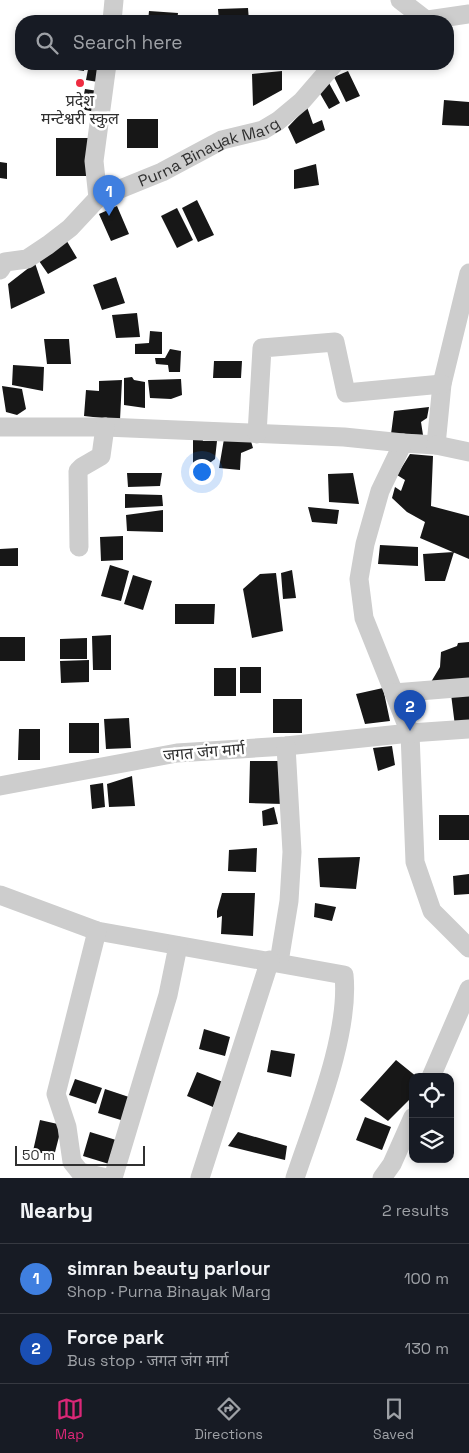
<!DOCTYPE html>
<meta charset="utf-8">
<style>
body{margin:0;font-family:"Space Grotesk","Noto Sans Devanagari",sans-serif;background:#20242c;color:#f1f3f6}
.controls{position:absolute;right:15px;bottom:15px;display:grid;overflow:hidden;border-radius:10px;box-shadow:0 2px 8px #0003}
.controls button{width:45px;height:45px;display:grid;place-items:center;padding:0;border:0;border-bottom:1px solid #363941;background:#171b24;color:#f1f3f6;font:25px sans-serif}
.scale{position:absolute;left:15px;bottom:12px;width:130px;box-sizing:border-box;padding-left:5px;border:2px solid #303030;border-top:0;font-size:14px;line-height:18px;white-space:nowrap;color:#303030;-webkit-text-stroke:4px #fff;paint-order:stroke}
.you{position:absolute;left:201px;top:471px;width:18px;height:18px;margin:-12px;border:4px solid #fff;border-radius:50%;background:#1a73e8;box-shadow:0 0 0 8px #1a73e833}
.badge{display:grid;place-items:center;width:32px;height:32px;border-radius:50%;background:#db2777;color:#fff;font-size:16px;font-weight:700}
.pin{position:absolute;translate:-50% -41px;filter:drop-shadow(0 1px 2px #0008)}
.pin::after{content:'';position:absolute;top:26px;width:18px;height:15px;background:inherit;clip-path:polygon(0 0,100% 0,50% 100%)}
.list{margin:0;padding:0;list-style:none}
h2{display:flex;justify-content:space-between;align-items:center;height:65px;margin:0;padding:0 20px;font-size:21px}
h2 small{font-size:16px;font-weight:400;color:#9ea1a6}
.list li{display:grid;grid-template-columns:32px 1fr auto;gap:15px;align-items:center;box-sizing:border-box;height:70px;padding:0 20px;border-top:1px solid #363941}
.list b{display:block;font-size:19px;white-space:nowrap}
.list p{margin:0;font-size:16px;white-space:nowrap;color:#9ea1a6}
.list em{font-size:16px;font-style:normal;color:#9ea1a6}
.icon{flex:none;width:28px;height:28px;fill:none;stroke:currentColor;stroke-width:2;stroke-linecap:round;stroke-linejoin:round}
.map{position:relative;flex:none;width:469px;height:1178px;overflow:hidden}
.search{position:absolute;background:#171b24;box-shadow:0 2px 8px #0003;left:15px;right:15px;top:15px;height:55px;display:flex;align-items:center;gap:12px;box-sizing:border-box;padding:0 18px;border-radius:20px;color:#9ea1a6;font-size:19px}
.sheet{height:205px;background:#171b24}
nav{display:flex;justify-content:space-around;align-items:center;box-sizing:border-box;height:70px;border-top:1px solid #363941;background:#171b24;font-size:14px;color:#9ea1a6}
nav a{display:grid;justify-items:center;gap:2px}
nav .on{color:#db2777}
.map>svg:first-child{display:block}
.building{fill:#171717}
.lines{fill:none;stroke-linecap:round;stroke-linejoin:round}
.minor{stroke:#cdcdcd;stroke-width:19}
.poi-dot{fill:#ee2b40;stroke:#fff;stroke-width:2}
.labels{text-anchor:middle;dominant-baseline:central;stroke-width:5;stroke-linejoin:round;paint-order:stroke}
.poi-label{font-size:16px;fill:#303030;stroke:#fff}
.street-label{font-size:16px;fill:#303030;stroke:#fff}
</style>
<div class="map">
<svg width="469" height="1178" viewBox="0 0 469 1178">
<rect width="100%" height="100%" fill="#fff"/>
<!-- building -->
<path class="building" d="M248 8 249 21H219L218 9Z
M149 11 178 13 177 21H148Z
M51 64H85L84 71 51 66Z
M89 64H102L98 82 86 80Z
M282 71V90L253 106 252 74Z
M348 71 360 96 346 102 334 77Z
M329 83 340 103 329 109 318 90Z
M85 89 98 91 95 112 81 109Z
M444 100 469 102V126L442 125Z
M307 107 313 124 322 120 325 130 296 144 288 127Z
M127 119H158V148H127Z
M56 138H88L87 176H56Z
M0 162 7 163V179L0 178Z
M316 164 319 185 294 189V170Z
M197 200 214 235 198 242 182 208Z
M117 206 129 234 111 241 99 214Z
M177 208 193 240 177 248 161 216Z
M65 238 77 258 48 274 39 261Z
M35 263 45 293 11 309 8 284Z
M116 277 125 303 102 310 93 285Z
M137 313 140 337 116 338 112 315Z
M150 331 162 332V354H135V344L149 343Z
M44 339H69L71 364H47Z
M170 349 181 351 180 372H169L168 365 156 364 155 358H165Z
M214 361H242L241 378H213Z
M13 365 44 367 43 391 12 385Z
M132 377 134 380 145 382V408L124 405V378Z
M181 379 182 395 171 399 150 398 148 380Z
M122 380 120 420 84 416 86 390 99 391V381Z
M2 386 22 389 26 409 17 415 6 412Z
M429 407 427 418 421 422 423 435 391 434 394 411Z
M202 436 203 441H217L215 459 207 465H193V437Z
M250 438 253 448 241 453 240 470 219 468 224 439Z
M410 454 433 456 431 506 469 516V559L420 538 425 522 407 512 392 498 395 487 401 491 405 480 397 475Z
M127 473H162L160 486 128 487Z
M353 473 359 504 329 502 328 474Z
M125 494 162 495 163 506 125 508Z
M308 507 339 510 337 524 312 522Z
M163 510V532L127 531 126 515Z
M123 536V560L101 561 100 537Z
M380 545 418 547V566L378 564Z
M18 548V566H0V549Z
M454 552 445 581H425L423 554Z
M110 565 129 571 121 601 101 596Z
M292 570 296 598 283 599 281 573Z
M276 573 283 631 252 638 243 589 260 574Z
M133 575 152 581 143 610 124 604Z
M175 604H215L214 624H175Z
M111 635V670H93L92 636Z
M0 637H25V661H0Z
M87 638V659H60V639Z
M469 642V679L431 682 440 667 441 652 457 646 458 643Z
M89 660V682L61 683 60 661Z
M240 667H261V693H240Z
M214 668H236V696H214Z
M383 688 390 721 365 724 356 694Z
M469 692V725L455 726 451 694Z
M273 699H302V733H273Z
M129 718 131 748 106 749 104 719Z
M69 723H99V753H69Z
M19 729H40V760H18Z
M392 746 395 765 378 771 373 748Z
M250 761H281L284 804 249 803Z
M132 776 135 806 109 807 107 784Z
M103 783 105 807 92 809 90 785Z
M274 807 278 824 263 826 262 811Z
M439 815H469V840H439Z
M257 848 256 872 228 871 229 850Z
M360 857 356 889 320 887 318 858Z
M469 874V894L454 895 453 876Z
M222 893H255L253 936 221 934 222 916 217 918V911Z
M315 903 336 907 332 921 314 917Z
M204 1029 230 1037 225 1056 199 1049Z
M271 1050 295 1054 291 1077 267 1072Z
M396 1060 417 1077H413V1096L388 1121 360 1100Z
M197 1072 223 1082 213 1107 187 1096Z
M75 1079 102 1088 96 1104 69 1095Z
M105 1089 132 1098 124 1121 98 1113Z
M365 1117 391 1127 382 1150 356 1140Z
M40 1120 62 1125 54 1156 33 1151Z
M90 1132 116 1140 109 1164 83 1156Z
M238 1132 287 1146 285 1160 228 1146Z"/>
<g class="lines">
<!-- minor -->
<g class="minor">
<path d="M400 0 426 20"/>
<path d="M112 21 114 0"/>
<path d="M421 21 469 14"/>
<path d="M98 198 94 161 107 64"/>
<path id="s1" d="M0 270 5 262 27 259 48 245 70 228 98 198 162 172 222 140 263 130 278 121 302 101 334 64"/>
<path d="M469 273 442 384 436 445 403 443 380 491 365 544 359 579 364 618 410 733 415 862 432 911 469 948"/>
<path d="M0 427H105L344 437 403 443"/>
<path d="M257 434 262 348 335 342 346 393 442 384"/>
<path d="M436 445 469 452"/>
<path d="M79 547 78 471 82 467 101 456 105 427"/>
<path d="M394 693 469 687"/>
<path d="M0 786 177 753 286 746 410 733 469 729"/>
<path d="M0 895 97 931 344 975C350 1034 314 1121 295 1178"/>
<path d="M97 931 56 1094 67 1127 72 1162 80 1172 107 1178"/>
<path d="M279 962 289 901 292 852 286 746"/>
<path d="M431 1077 469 989"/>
<path d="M113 1178 168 995 178 946"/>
<path d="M200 1178 270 960"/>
<path d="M382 1178 392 1164 413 1117"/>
</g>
</g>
<!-- markers -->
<circle class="poi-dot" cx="80" cy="83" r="5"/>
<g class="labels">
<!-- poi labels -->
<g class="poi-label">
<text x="80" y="100">प्रदेश<tspan x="80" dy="18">मन्टेश्वरी स्कुल</tspan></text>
</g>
<!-- street labels -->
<g class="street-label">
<text stroke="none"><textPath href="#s1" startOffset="246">Purna Binayak Marg</textPath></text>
<text transform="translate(204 752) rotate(-5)">जगत जंग मार्ग</text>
</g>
</g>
</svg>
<div class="controls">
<button><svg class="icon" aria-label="locate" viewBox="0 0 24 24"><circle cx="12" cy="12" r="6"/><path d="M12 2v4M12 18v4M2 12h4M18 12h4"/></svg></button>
<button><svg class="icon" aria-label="layers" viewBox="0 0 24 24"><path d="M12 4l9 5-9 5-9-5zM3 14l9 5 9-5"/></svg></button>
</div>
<div class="scale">50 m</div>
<div class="you"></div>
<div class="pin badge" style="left:109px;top:216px;background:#3f7fe0">1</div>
<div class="pin badge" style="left:410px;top:731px;background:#1a4fb4">2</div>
<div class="search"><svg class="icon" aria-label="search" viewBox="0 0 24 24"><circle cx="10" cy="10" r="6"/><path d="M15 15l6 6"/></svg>Search here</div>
</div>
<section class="sheet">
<h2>Nearby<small>2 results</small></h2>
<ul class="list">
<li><span class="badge" style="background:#3f7fe0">1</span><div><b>simran beauty parlour</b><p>Shop · Purna Binayak Marg</p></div><em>100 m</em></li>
<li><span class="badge" style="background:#1a4fb4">2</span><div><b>Force park</b><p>Bus stop · जगत जंग मार्ग</p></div><em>130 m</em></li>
</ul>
</section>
<nav>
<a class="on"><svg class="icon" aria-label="map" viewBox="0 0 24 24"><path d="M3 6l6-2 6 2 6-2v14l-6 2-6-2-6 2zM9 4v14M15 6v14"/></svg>Map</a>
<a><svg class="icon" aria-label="directions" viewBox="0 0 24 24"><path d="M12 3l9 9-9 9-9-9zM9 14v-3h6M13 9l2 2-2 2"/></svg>Directions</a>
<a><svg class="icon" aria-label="saved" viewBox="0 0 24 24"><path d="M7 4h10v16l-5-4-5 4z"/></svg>Saved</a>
</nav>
